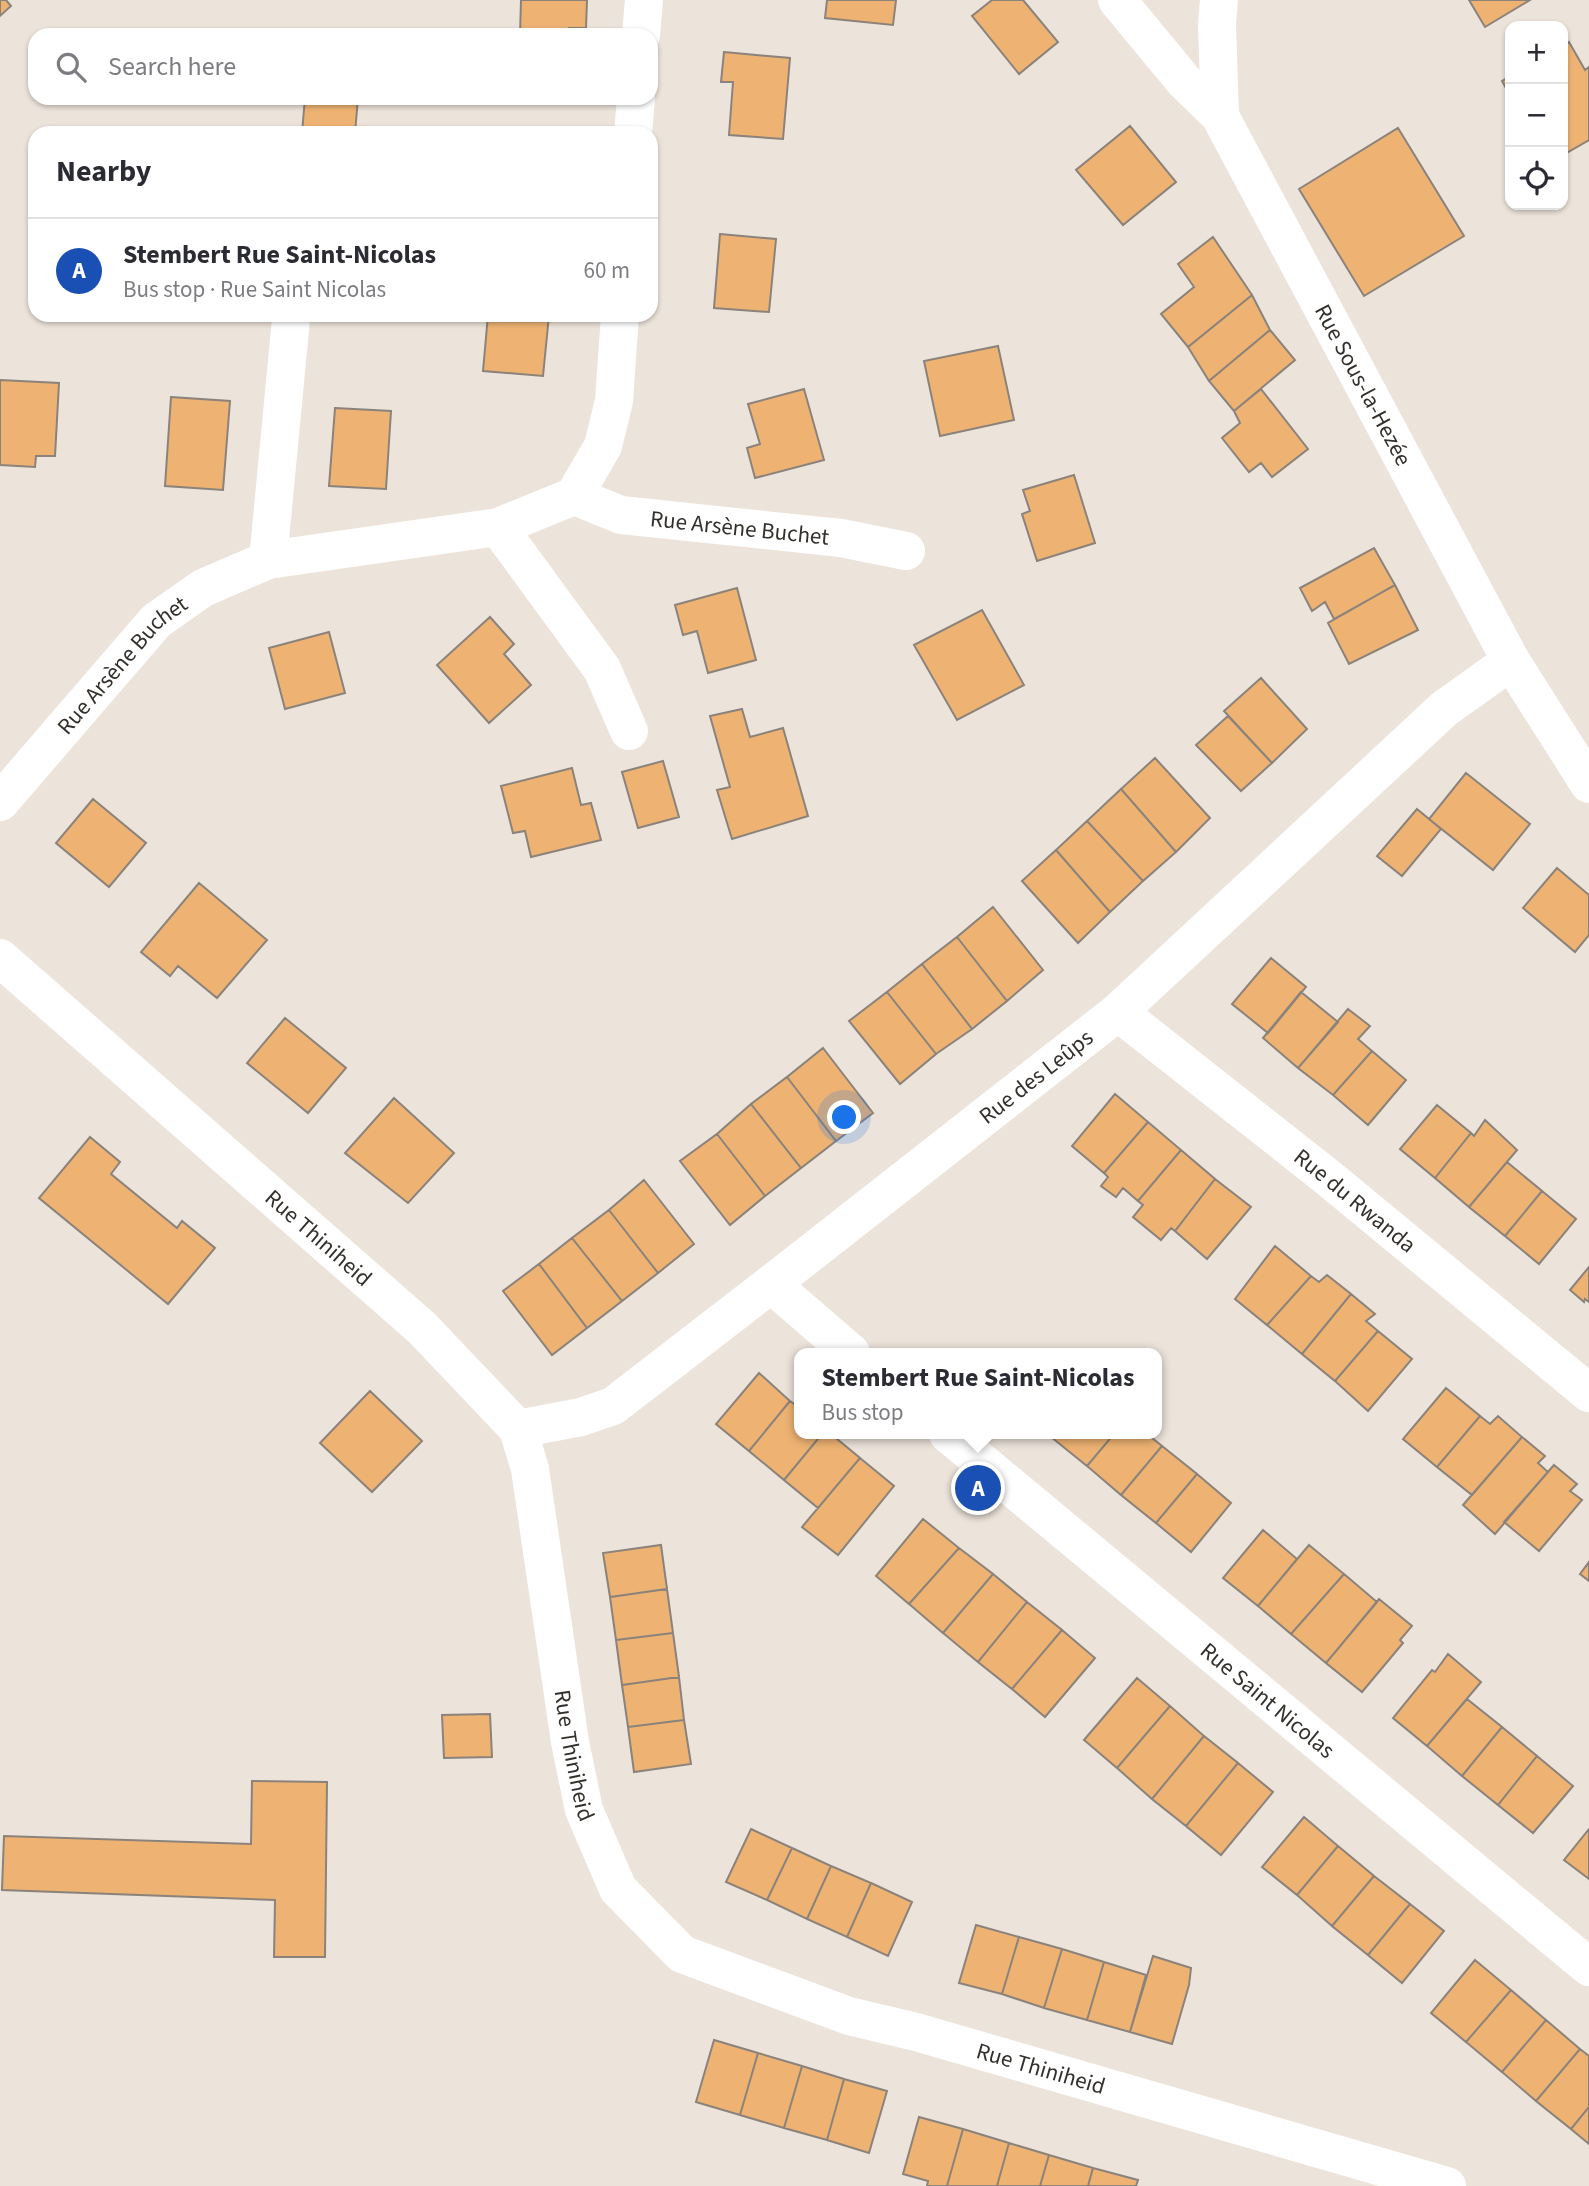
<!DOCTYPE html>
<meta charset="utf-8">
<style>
body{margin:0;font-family:"Source Sans 3",sans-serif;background:#f2f2f3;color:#2b2b33}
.controls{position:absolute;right:21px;top:21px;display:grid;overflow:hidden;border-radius:14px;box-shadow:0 2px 5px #0004}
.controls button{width:63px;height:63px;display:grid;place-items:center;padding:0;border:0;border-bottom:2px solid #e1e1e2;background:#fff;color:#2b2b33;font:35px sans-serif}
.you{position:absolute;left:845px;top:1118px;width:24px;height:24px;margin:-18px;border:5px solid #fff;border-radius:50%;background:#1a73e8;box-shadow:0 0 0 10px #1a73e833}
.badge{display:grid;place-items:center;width:46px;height:46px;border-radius:50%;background:#c04ca4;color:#fff;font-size:23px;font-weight:700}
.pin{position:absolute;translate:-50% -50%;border:4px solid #fff;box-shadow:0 2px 7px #0006}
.popup{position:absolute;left:794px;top:1348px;width:368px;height:91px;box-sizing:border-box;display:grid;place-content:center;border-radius:14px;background:#fff;filter:drop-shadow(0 2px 5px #0005);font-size:23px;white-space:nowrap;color:#7c7c81}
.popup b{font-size:26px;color:#2b2b33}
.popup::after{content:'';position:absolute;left:50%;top:100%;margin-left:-14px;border:14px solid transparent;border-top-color:#fff}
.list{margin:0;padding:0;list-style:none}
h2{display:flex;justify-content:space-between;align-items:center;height:91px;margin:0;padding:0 28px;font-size:30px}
h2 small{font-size:23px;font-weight:400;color:#7c7c81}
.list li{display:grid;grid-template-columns:46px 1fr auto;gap:21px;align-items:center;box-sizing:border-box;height:105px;padding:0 28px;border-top:2px solid #e1e1e2}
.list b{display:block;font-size:26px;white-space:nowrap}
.list p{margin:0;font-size:23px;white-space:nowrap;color:#7c7c81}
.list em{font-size:23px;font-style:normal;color:#7c7c81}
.icon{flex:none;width:38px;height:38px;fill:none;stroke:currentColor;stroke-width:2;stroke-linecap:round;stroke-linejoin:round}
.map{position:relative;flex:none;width:1589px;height:2186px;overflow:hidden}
.search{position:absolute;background:#fff;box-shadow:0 2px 5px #0004;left:28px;top:28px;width:630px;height:77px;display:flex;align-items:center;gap:18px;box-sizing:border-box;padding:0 24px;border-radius:21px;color:#7c7c81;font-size:26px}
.panel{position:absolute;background:#fff;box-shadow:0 2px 5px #0004;left:28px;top:126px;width:630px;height:196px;border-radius:21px}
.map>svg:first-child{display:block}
.building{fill:#eeb373;stroke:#8b837b;stroke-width:2}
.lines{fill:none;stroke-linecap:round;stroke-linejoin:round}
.street{stroke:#fff;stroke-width:38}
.labels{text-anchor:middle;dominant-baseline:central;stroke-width:5;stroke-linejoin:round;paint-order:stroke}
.street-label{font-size:23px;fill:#33302c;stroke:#fff}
</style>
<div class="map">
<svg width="1589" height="2186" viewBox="0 0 1589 2186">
<rect width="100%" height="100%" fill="#ece3da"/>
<!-- building -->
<path class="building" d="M0 0H6L11 6 0 16Z
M521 0H587L586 28H569V35H520Z
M827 0H896L893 25 825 18Z
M992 0H1023L1058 42 1019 74 972 16Z
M1469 0H1530L1485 27Z
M1569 42 1585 70 1589 67V140L1563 155V46Z
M724 52 790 58 783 139 729 135 733 82H721Z
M1510 76V95L1502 81Z
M305 98H358L355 133H302Z
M1130 126 1176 182 1123 225 1076 170Z
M1398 128 1464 236 1364 296 1299 189Z
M720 234 776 239 769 312 714 308Z
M1213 237 1252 295 1188 347 1161 314 1194 287 1178 264Z
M1252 295 1270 330 1209 381 1188 347Z
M488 315H549L543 376 483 371Z
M1270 330 1295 360 1234 411 1209 381Z
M998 346 1014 420 940 436 924 361Z
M0 380 59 383 55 456H36L35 467 0 465Z
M804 389 824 460 755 478 747 448 760 444 748 404Z
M1261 389 1308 449 1272 477 1261 463 1249 472 1222 438 1240 423 1234 411Z
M171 397 230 401 223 490 165 486Z
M335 408 391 411 386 489 329 486Z
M1074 475 1095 543 1037 561 1022 514 1030 511 1023 490Z
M1374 548 1395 585 1334 619 1325 602 1312 611 1300 588Z
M1395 585 1418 630 1349 664 1328 623Z
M737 588 756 660 708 673 697 631 683 635 675 605Z
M982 610 1024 685 957 720 914 645Z
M490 617 514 644 504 654 531 685 489 723 437 665Z
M329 632 345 693 285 709 269 648Z
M1261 678 1307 729 1272 763 1224 711Z
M742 709 750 737 783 728 808 816 732 839 717 790 730 787 710 716Z
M1228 716 1272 763 1241 791 1196 745Z
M1155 758 1210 818 1176 852 1121 789Z
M663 761 679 817 638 828 622 772Z
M572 768 581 805 591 803 601 840 531 857 525 831 513 833 501 786Z
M1466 773 1530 824 1493 870 1429 819Z
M1121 789 1176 852 1143 881 1087 821Z
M93 799 146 843 109 887 56 843Z
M1417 809 1441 829 1402 876 1377 856Z
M1087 821 1143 881 1110 912 1056 850Z
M1056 850 1110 912 1078 943 1022 881Z
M1557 868 1589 895V935L1575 952 1523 908Z
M199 883 267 940 217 998 178 966 170 976 141 952Z
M993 907 1043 970 1007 1001 957 937Z
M957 937 1007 1001 972 1029 922 964Z
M1271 958 1306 987 1268 1033 1232 1004Z
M922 964 972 1029 936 1054 887 992Z
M887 992 936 1054 900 1084 849 1021Z
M1301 992 1338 1022 1298 1068 1263 1038Z
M1348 1009 1370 1026 1358 1039 1372 1051 1333 1095 1298 1068Z
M285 1018 346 1068 308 1113 247 1063Z
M823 1048 873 1113 836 1141 787 1077Z
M1372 1051 1406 1080 1368 1125 1333 1095Z
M787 1077 836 1141 801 1168 751 1104Z
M1115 1094 1148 1122 1104 1173 1072 1146Z
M394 1098 454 1153 408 1203 345 1153Z
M751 1104 801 1168 765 1196 717 1134Z
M1437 1105 1471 1133 1435 1178 1400 1149Z
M1485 1120 1517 1150 1469 1207 1435 1178 1471 1133 1474 1136Z
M1148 1122 1181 1150 1138 1201 1123 1188 1116 1197 1101 1186 1108 1177 1104 1173Z
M717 1134 765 1196 730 1225 680 1161Z
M90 1137 120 1162 111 1174 177 1228 182 1221 215 1248 168 1304 39 1198Z
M1181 1150 1215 1179 1175 1231 1171 1228 1161 1240 1133 1217 1143 1205 1138 1201Z
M1507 1162 1542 1191 1505 1236 1469 1207Z
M1215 1179 1251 1207 1207 1259 1175 1231Z
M644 1180 694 1244 658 1273 609 1210Z
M1542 1191 1576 1219 1539 1264 1505 1236Z
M609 1210 658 1273 622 1301 572 1238Z
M572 1238 622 1301 587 1328 539 1264Z
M1275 1246 1311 1276 1267 1325 1235 1299Z
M539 1264 587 1328 552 1355 503 1291Z
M1589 1267V1302L1585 1299 1584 1302 1570 1290Z
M1327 1275 1351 1294 1302 1354 1267 1325 1311 1276 1319 1282Z
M1351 1294 1375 1314 1366 1321 1378 1331 1335 1381 1302 1354Z
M1378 1331 1412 1359 1368 1411 1335 1381Z
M759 1373 790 1401 749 1451 716 1424Z
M1446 1388 1480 1416 1437 1467 1403 1439Z
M370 1391 422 1441 372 1492 320 1443Z
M790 1401 800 1408V1434H822L784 1480 749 1451Z
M1480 1416 1490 1424 1498 1416 1522 1437 1472 1495 1437 1467Z
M822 1434H831L860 1458 818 1508 784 1480Z
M1054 1434H1114L1087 1466 1051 1437Z
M1114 1434H1147L1162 1446 1121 1495 1087 1466Z
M1522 1437 1545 1456 1538 1463 1548 1472 1495 1534 1463 1505Z
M1162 1446 1197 1474 1156 1523 1121 1495Z
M860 1458 894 1486 838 1555 802 1527Z
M1554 1465 1577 1484 1570 1491 1582 1500 1539 1551 1504 1522Z
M1197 1474 1231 1503 1191 1552 1156 1523Z
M923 1519 959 1548 909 1604 876 1576Z
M1263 1530 1297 1559 1258 1606 1223 1578Z
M661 1545 667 1589 610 1597 603 1553Z
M1309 1545 1344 1574 1291 1634 1258 1606Z
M959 1548 993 1574 943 1633 909 1604Z
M1589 1562V1581L1580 1574Z
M993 1574 1027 1602 978 1662 943 1633Z
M1344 1574 1377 1602 1326 1663 1291 1634Z
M667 1589 673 1633 616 1640 610 1597Z
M1379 1599 1412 1626 1400 1640 1403 1643 1362 1692 1326 1663Z
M1027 1602 1062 1630 1012 1689 978 1662Z
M1062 1630 1095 1658 1045 1717 1012 1689Z
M673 1633 679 1677 622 1685 616 1640Z
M1448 1654 1481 1682 1427 1746 1393 1718 1432 1670 1435 1672Z
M679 1677 684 1720 628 1727 622 1685Z
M1137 1678 1170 1706 1117 1768 1084 1740Z
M1467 1699 1502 1727 1462 1776 1427 1746Z
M1170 1706 1204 1736 1152 1799 1117 1768Z
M490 1714 492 1757 444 1758 442 1715Z
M684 1720 691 1764 634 1772 628 1727Z
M1502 1727 1537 1756 1498 1805 1462 1776Z
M1204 1736 1238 1763 1186 1826 1152 1799Z
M1537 1756 1573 1786 1533 1833 1498 1805Z
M1238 1763 1273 1792 1221 1855 1186 1826Z
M252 1781 327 1782 325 1957H274L275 1900 2 1890 4 1836 251 1844Z
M1304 1817 1338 1846 1297 1895 1262 1867Z
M751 1829 792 1848 767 1900 726 1882Z
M1589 1829V1879L1564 1860Z
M1338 1846 1374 1876 1332 1926 1297 1895Z
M792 1848 831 1866 807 1919 767 1900Z
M831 1866 871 1883 847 1937 807 1919Z
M1374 1876 1410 1904 1368 1955 1332 1926Z
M871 1883 912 1902 888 1956 847 1937Z
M1410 1904 1444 1931 1402 1983 1368 1955Z
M976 1925 1019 1937 1002 1994 959 1983Z
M1019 1937 1062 1949 1044 2008 1002 1994Z
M1062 1949 1104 1962 1087 2020 1044 2008Z
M1153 1956 1191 1968 1189 1985 1172 2044 1130 2032Z
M1475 1960 1511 1990 1466 2042 1431 2013Z
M1104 1962 1146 1975 1130 2032 1087 2020Z
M1511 1990 1546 2020 1502 2072 1466 2042Z
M1546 2020 1580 2049 1536 2101 1502 2072Z
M714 2040 758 2053 740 2115 696 2102Z
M1580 2049 1589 2056V2107L1571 2129 1536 2101Z
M758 2053 802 2066 784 2128 740 2115Z
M802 2066 844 2079 827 2140 784 2128Z
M844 2079 887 2091 869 2153 827 2140Z
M1589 2107V2144L1571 2129Z
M919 2117 963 2129 947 2186H927L928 2181 903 2174Z
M963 2129 1009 2143 997 2186H947Z
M1009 2143 1049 2155 1040 2186H997Z
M1049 2155 1093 2168 1088 2186H1040Z
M1093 2168 1138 2180 1136 2186H1088Z"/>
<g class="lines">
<!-- street -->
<g class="street">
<path id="s1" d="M1117 0 1184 81 1220 116 1511 661 1589 784"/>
<path d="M1219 0 1217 24 1220 116"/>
<path d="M641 35 644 0"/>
<path d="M633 133 636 98"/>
<path id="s2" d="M574 496 621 515 841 538 906 551"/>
<path d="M498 527 602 669 629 731"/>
<path d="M268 560 291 319 289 315"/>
<path id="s3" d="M0 802 156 621 203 588 268 560 498 527 574 496 603 446 614 401 620 315"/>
<path id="s4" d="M0 958 422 1328 518 1429 530 1469 570 1742 584 1810 618 1889 682 1954 849 2016 916 2032 1447 2186"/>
<path id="s5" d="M1118 1012 1326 1176 1589 1393"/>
<path d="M771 1284 851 1353"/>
<path id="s6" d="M518 1429 581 1417 613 1406 771 1284 1118 1012 1444 709 1511 661"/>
<path id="s7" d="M948 1434 1589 1967"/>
</g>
</g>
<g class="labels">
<!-- street labels -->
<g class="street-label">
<text stroke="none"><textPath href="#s1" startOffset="460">Rue Sous-la-Hezée</textPath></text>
<text stroke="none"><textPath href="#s2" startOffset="170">Rue Arsène Buchet</textPath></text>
<text stroke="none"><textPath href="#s3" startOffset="184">Rue Arsène Buchet</textPath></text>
<text stroke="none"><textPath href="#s6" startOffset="634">Rue des Leûps</textPath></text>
<text stroke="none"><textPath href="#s5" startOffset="303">Rue du Rwanda</textPath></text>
<text stroke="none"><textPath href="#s4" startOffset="424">Rue Thiniheid</textPath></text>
<text stroke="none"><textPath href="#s7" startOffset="416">Rue Saint Nicolas</textPath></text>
<text stroke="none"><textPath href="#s4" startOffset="1032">Rue Thiniheid</textPath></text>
<text stroke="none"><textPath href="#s4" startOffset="1642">Rue Thiniheid</textPath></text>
</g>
</g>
</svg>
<div class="controls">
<button>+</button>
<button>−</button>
<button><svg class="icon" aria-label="locate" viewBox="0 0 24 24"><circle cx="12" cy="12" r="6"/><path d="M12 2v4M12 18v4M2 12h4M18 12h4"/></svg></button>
</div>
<div class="you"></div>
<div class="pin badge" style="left:978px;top:1488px;background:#1a4fb4">A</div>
<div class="popup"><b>Stembert Rue Saint-Nicolas</b>Bus stop</div>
<div class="search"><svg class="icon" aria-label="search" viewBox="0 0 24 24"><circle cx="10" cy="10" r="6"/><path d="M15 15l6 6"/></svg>Search here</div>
<section class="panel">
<h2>Nearby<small></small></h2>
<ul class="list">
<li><span class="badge" style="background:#1a4fb4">A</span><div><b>Stembert Rue Saint-Nicolas</b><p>Bus stop · Rue Saint Nicolas</p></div><em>60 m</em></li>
</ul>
</section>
</div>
